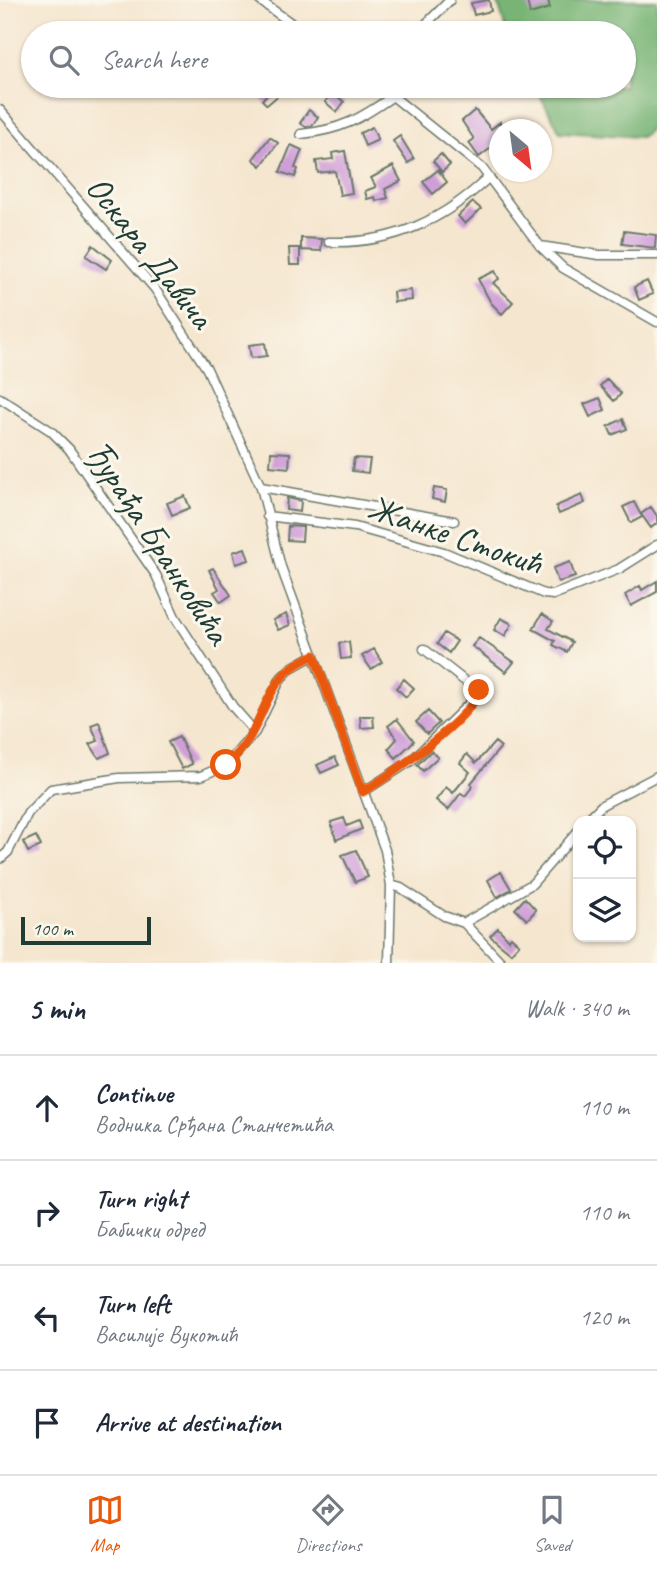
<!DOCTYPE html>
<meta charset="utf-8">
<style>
body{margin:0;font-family:Caveat,sans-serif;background:#f6f6f7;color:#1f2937}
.controls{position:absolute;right:21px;bottom:21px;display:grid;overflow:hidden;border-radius:14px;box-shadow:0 2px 5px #0004}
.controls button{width:63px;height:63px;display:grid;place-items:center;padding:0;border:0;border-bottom:2px solid #e0e1e3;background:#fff;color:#1f2937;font:35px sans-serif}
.compass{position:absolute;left:489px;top:119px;width:63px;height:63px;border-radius:50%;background:#fff;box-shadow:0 2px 5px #0004;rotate:151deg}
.scale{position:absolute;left:21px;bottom:18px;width:130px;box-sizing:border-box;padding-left:7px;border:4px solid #1f3d34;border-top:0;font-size:19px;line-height:24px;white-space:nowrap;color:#1f3d34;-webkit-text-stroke:5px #fbf7ec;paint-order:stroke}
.stop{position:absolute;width:21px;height:21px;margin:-16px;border:5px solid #ea580c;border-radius:50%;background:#fff}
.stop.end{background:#ea580c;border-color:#fff;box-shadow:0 2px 7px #0008}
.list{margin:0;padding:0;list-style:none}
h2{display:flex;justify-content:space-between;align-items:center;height:91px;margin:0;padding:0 28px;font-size:30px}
h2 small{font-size:23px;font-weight:400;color:#747a83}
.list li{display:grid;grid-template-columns:46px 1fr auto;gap:21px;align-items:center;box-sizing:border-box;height:105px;padding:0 28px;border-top:2px solid #e0e1e3}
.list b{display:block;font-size:26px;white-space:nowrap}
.list p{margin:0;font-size:23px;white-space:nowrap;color:#747a83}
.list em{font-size:23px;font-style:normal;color:#747a83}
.icon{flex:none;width:38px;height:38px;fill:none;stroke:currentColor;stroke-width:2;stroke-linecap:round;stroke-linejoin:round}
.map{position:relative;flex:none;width:657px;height:963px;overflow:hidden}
.search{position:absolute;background:#fff;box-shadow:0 2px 5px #0004;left:21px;right:21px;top:21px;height:77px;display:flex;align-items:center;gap:18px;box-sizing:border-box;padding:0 24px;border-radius:38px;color:#747a83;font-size:26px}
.sheet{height:511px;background:#fff}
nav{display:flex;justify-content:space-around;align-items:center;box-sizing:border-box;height:98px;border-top:2px solid #e0e1e3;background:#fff;font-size:19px;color:#747a83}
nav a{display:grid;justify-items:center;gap:4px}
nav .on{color:#ea580c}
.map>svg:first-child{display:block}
.forest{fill:#77b474;stroke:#4b7854;stroke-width:2}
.building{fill:#cf9ed8}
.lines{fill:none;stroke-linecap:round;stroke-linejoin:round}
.street-casing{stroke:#6a786a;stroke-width:11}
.street{stroke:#fff;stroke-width:8}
.route{stroke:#ea580c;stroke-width:9}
.labels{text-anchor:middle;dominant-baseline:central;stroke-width:6;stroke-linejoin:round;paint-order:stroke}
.street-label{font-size:35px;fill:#1f3d34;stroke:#fbf7ec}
</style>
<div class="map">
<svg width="657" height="963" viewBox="0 0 657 963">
<rect width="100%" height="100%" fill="#fbf7ec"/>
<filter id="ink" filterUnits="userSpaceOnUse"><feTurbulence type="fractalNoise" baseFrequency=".0143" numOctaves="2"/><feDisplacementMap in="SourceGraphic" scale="14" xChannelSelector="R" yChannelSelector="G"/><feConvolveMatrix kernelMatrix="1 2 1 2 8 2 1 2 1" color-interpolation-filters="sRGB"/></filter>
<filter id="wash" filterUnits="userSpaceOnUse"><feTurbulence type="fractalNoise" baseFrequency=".00686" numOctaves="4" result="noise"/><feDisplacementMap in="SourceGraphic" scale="28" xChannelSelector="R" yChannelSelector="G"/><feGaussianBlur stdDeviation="1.57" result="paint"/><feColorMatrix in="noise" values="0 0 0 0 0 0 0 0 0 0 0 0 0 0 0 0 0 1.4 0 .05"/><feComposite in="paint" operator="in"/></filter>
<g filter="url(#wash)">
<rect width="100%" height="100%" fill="#f5e6cf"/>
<!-- forest -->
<path class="forest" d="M497 0H657V123L641 137 560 132 535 86H624V33H507Z"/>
<g id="blocks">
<!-- building -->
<path class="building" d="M489 0 491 11 474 15 471 3Z
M548 0 550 8 530 14 527 1Z
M274 86 281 93 267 105 262 100Z
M426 86H455L450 97Z
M333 93 344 102 337 112 325 102Z
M309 110 318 117 312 126 306 127 300 123Z
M475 110 491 129 500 122V141L479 157 469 143 474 139 462 121Z
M372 127 378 140 365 146 360 133Z
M400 136 414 159 408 163 393 141Z
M270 137 278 143 261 166 253 159Z
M291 145 302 150 295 168 298 169 295 177 280 172Z
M345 151 352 193 340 195 335 171 318 173 316 161 333 159 332 153Z
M441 154 450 165 442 172 433 161Z
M393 166 401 181 385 189 388 198 376 201 375 197 367 199 365 191 376 187 371 178Z
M438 170 447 182 433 194 423 182Z
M473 202 481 209 465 224 458 216Z
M624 231 656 235 655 248 622 244Z
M301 238 322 239 321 251 301 250Z
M93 245 112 260 106 269 86 256Z
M289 248H300V265H290Z
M495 271 499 279 493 283 513 302 502 314 491 303 478 279Z
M647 281 653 294 639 300 634 287Z
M411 290 412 300 394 302 393 292Z
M265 343 267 356 251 358 249 345Z
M607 379 621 394 614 401 600 386Z
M600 398 605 410 590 417 584 404Z
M623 419 627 429 612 435 608 426Z
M271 452 290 453 289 468 270 466Z
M354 458 370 459 368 473 352 471Z
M434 488 447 490 445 502 432 499Z
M582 495 585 503 559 514 556 506Z
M185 496 190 508 172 515 167 503Z
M287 498 301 501 300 512 286 510Z
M634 502 642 517 631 523 623 507Z
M651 507 657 516V523L651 528 641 514Z
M288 526 303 527 302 541 287 540Z
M245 548 249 560 236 564 233 552Z
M570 562 575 577 558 582 553 568Z
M213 568 231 595 221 602 214 592 219 589 209 570Z
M657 581V592L631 606 625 595 640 586 642 590Z
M286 614 290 625 278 630 273 620Z
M542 614 553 621 548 629 572 642 567 652 553 645 555 641 533 629Z
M501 618 512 624 505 636 494 630Z
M444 633 457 641 449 653 437 644Z
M479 638 514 662 506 672 472 646Z
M349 642 351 658 341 659 339 643Z
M374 649 382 662 371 669 362 656Z
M404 679 414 688 406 697 396 688Z
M428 711 439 723 427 734 416 722Z
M360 716H373L374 727 361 728Z
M397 719 414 741 396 758 388 749 397 739 388 726Z
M99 722 110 753 99 758 90 744 98 741 91 725Z
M179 737 192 764 182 769 168 742Z
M495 742 501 747 471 783 473 786 465 796 461 793 448 810 436 800 446 787 453 793 470 772 460 763 467 754 476 763Z
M431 751 438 757 423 771 417 765Z
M335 757 339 765 321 773 317 765Z
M344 818 347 826 359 821 362 829 336 840 331 822Z
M36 836 41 846 28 852 23 842Z
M356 850 368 877 355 882 342 855Z
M501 872 511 889 497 897 488 880Z
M525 898 536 910 527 920 515 909Z
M498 928 509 940 511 937 519 944 511 953 490 936Z"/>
</g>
</g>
<g filter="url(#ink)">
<use href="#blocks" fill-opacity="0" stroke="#6a786a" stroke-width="2"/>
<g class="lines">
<!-- street casing -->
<g class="street-casing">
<path id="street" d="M259 0 305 33
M417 33 450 0
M380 86 482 168 540 246 563 268 657 322
M0 110 155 289 207 369 261 487 281 567 385 850 391 885 389 963
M301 134C341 130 360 119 393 96
M329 242C393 244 444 220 489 177
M540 246 599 255H657
M0 398 51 431 69 449 156 575 175 617 233 707 255 732
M261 487 454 521
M267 516 355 527 444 552 544 594 553 595 619 569 657 545
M363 792 411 761 480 693 424 649
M586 821 602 805 657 776
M0 859 8 852 28 813 51 789 119 778 201 776 226 765 255 732 281 678 291 668 314 655
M391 885 401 888 444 916 464 923 502 963
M464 923 532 884 578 831"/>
</g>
<!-- street -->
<use href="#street" class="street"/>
</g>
</g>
<g class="lines" filter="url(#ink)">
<!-- route -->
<path class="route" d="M226 765C260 736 259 705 282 677 290 667 302 661 314 655L363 792C389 776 473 718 479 690"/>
</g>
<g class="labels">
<!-- street labels -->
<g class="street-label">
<text transform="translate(150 252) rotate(52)">Оскара Давича</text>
<text transform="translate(455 535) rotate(19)">Жанке Стокић</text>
<text transform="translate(158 542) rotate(57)">Ђурађа Бранковића</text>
</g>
</g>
</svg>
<div class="controls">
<button><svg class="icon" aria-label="locate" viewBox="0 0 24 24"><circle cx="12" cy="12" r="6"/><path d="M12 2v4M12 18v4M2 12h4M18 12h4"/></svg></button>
<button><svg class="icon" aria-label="layers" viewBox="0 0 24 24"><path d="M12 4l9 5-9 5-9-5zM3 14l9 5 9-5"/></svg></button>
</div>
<svg class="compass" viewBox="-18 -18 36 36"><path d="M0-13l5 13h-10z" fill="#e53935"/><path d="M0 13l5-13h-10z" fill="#747a83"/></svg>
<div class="scale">100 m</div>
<div class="stop" style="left:226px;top:765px"></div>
<div class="stop end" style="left:479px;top:690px"></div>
<div class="search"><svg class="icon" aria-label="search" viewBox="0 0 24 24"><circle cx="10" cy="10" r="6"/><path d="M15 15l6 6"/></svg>Search here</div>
</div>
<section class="sheet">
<h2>5 min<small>Walk · 340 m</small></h2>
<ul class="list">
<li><svg class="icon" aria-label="ahead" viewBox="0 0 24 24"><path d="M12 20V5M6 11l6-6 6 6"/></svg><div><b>Continue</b><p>Водника Срђана Станчетића</p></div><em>110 m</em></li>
<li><svg class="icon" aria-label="right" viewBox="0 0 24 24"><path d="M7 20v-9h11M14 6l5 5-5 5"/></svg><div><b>Turn right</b><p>Бабички одред</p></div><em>110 m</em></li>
<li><svg class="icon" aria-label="left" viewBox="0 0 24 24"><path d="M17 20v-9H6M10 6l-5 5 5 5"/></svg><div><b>Turn left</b><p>Василије Вукотић</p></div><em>120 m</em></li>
<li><svg class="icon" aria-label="arrive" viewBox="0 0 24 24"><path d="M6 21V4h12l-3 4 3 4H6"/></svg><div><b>Arrive at destination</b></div></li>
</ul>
</section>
<nav>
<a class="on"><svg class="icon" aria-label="map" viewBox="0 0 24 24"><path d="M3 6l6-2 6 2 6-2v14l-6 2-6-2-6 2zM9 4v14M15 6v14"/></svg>Map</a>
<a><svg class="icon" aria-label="directions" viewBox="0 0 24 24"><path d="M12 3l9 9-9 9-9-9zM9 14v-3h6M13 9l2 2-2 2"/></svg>Directions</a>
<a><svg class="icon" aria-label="saved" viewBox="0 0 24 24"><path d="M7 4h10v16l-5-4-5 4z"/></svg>Saved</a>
</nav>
